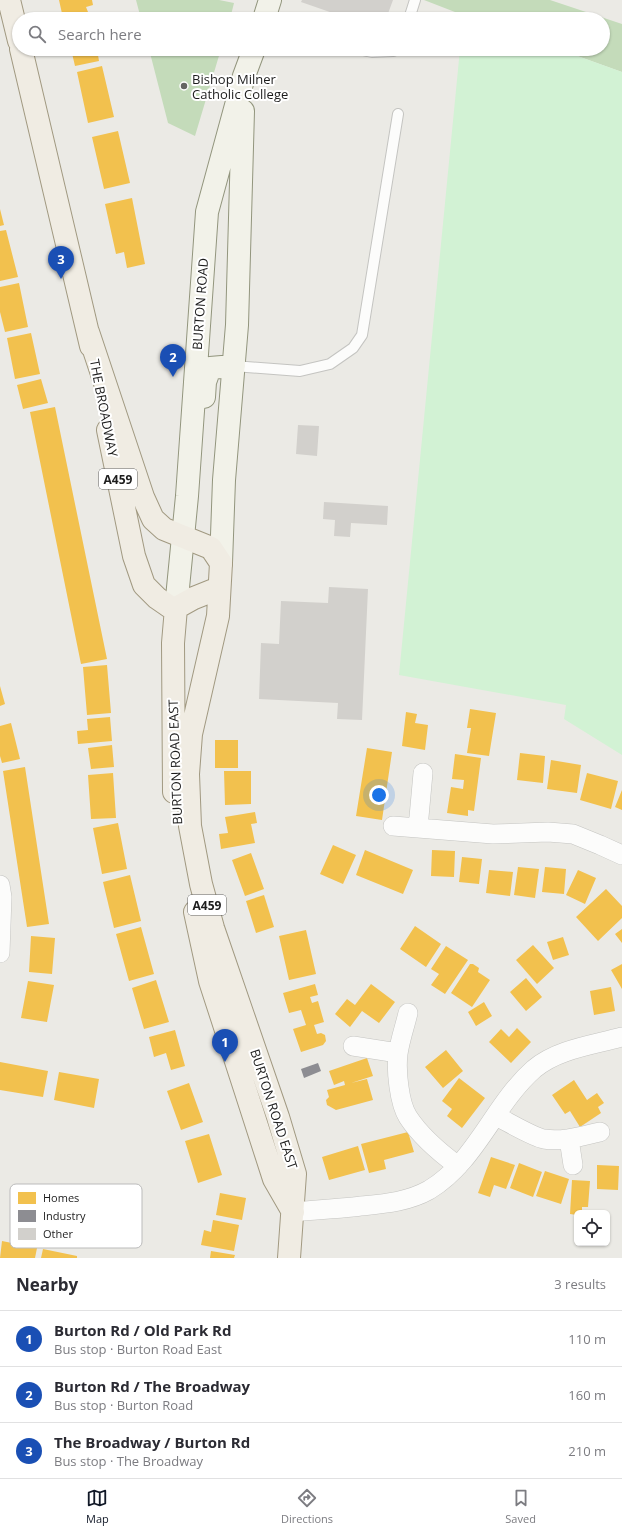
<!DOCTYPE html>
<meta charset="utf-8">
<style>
body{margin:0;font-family:"Open Sans",sans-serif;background:#f2f2f3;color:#2b2b33}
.controls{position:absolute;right:12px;bottom:12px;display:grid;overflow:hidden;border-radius:6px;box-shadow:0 1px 3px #0004}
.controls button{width:36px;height:36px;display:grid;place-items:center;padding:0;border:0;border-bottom:1px solid #e1e1e2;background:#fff;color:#2b2b33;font:20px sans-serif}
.you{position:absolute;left:379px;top:795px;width:14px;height:14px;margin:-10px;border:3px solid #fff;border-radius:50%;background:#1a73e8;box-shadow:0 0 0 6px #1a73e833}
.badge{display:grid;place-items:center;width:26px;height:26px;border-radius:50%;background:#111827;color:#fff;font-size:13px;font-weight:700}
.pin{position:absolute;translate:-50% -33px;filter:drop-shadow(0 1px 2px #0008)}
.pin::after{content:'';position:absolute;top:21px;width:14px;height:12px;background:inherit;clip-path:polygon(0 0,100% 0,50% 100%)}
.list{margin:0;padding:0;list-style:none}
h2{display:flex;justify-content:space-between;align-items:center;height:52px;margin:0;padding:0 16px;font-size:17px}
h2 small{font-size:13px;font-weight:400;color:#7c7c81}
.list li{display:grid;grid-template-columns:26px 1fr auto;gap:12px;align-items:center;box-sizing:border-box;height:56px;padding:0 16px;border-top:1px solid #e1e1e2}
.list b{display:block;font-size:15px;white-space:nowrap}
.list p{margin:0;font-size:13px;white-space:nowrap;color:#7c7c81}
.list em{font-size:13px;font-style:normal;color:#7c7c81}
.icon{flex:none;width:22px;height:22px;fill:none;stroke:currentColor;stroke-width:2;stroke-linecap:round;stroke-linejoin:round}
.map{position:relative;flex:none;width:622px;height:1258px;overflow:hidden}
.search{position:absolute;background:#fff;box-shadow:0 1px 3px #0004;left:12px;right:12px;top:12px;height:44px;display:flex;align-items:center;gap:10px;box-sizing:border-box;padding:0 14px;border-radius:22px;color:#7c7c81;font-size:15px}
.sheet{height:220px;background:#fff}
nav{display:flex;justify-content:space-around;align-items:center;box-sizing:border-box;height:56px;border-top:1px solid #e1e1e2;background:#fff;font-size:11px;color:#7c7c81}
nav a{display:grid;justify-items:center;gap:2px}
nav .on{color:#111827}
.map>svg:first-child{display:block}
.forest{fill:#c4dbba}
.park{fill:#d2f2d4}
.homes{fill:#f2c14e}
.industry{fill:#8d8d92}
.building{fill:#d2d0cc}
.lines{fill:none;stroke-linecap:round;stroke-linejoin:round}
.lane-casing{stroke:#c4c4c1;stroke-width:12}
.street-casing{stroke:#c4c4c1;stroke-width:20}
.secondary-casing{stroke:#92957d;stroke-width:24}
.primary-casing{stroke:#a19981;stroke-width:24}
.lane{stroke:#fcfcfb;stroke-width:10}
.street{stroke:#fcfcfb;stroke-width:19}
.secondary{stroke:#f2f2e9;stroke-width:22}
.primary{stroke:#f0ece3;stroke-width:22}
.poi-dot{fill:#656563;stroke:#fff;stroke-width:1.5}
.labels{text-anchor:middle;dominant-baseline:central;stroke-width:4;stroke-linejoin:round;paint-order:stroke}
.shield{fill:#fff;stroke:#616161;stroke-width:1}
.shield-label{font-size:12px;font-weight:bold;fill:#1d1d1d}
.poi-label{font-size:13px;fill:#1d1d1d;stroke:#fff;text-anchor:start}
.street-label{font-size:13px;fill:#1d1d1d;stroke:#fff}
.key{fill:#fff;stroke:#bbb;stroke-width:1}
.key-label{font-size:11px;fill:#1d1d1d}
</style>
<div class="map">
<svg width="622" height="1258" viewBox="0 0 622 1258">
<rect width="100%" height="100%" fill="#ebeae5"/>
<!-- forest -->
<path class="forest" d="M136 0H219L234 3 230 19H141Z
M424 0H550L622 24V72L558 49H603V19H473Z
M149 49H221L195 136 168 123Z"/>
<!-- park -->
<path class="park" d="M460 49H558L622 72V755L564 719 566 705 399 675Z"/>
<!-- homes -->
<path class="homes" d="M59 0H92L93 5 86 7 88 12 63 18Z
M71 49H97L99 61 75 66Z
M102 66 114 117 88 123 77 72Z
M118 131 130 183 104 189 92 137Z
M132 198 145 264 127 268 124 252 116 254 105 204Z
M0 209 4 225 0 226Z
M6 230 18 277 0 281V231Z
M19 283 28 327 5 332 0 312V287Z
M31 333 40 374 15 379 7 338Z
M41 379 48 403 23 409 17 385Z
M55 407 107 659 81 664 30 412Z
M107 665 111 713 87 715 83 667Z
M0 686 5 704 0 706Z
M470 709 496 713 489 756 467 753 471 728H467Z
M406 712 417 714 415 723 428 725 425 750 402 746Z
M110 717 112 741 78 744 77 731 88 730 87 719Z
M11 723 20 759 2 763 0 756V726Z
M215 740H238V768H215Z
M112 745 114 767 91 769 88 748Z
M367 748 392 752 382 820 356 816Z
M520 753 545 756 543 783 517 780Z
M455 754 481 758 474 811 468 810V816L447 813 451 787 463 789 464 780 452 779Z
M551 760 581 765 577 793 547 789Z
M25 767 49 924 27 927 3 771Z
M224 771H251V804L225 805Z
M113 773 116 818 91 819 88 775Z
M587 773 618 781 611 809 580 800Z
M622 790V810L615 807Z
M255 812 257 823 251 824 255 843 221 849 219 834 228 833 225 817Z
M118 823 127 869 102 874 93 828Z
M333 845 356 855 343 884 320 874Z
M365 850 413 870 403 894 356 875Z
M432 850 455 851 454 877 431 876Z
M251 853 264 889 245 896 232 860Z
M462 857 482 859 479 884 459 882Z
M518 867 539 869 535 898 514 895Z
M545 867 566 869 564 894 542 892Z
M489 870 513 872 510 896 486 893Z
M578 870 596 878 585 904 566 895Z
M130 875 141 921 114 928 103 882Z
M606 889 622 906V918L598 941 576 917Z
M264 895 274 927 256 933 246 901Z
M415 926 441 944 426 967 400 949Z
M141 927 154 974 129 981 116 934Z
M622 929V943L615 934Z
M306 930 316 974 289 980 279 936Z
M31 936 55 938 52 974 29 972Z
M563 937 569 955 553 960 547 942Z
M533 945 554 968 537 984 516 960Z
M446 946 468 960 445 994 431 985 439 974 431 969Z
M470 964H473L479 968 478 972 490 980 472 1007 451 993Z
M622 964V989L611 970Z
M526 978 542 997 526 1011 510 992Z
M156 980 169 1022 144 1029 132 988Z
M28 981 54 985 47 1022 21 1018Z
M315 984 318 995 310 997 312 1003 318 1001 324 1022 314 1025 317 1034 321 1033 325 1035 326 1041 323 1045 301 1052 293 1029 306 1025 301 1010 289 1013 283 993Z
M371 984 395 1002 379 1023 362 1011 350 1027 335 1014 347 999 355 1005Z
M611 987 615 1011 594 1015 590 991Z
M484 1002 492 1016 476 1026 468 1012Z
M517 1028 531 1042 511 1063 489 1042 501 1029 509 1037Z
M175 1030 185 1066 171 1070 166 1053 154 1057 149 1037Z
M446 1050 463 1071 443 1088 425 1067Z
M367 1058 373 1076 351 1083 367 1079 373 1100 336 1110 327 1105 326 1100 329 1097 327 1090 345 1085 344 1081 334 1085 329 1071Z
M0 1062 48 1071 43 1097 0 1090Z
M59 1072 99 1079 94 1108 54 1100Z
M459 1078 485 1098 462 1128 447 1116 452 1109 442 1101Z
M574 1080 587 1100 597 1093 604 1103 598 1107 601 1113 580 1127 570 1111 565 1114 552 1095Z
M189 1083 203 1122 181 1130 167 1091Z
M408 1132 414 1152 384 1160 386 1169 369 1173 361 1144Z
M209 1134 222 1175 198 1183 185 1141Z
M358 1146 365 1170 329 1180 322 1157Z
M491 1157 515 1165 506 1189 494 1185 490 1197 478 1193Z
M519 1163 542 1172 533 1197 510 1188Z
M597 1165 619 1166 618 1190 597 1189Z
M545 1171 569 1179 561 1204 536 1196Z
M572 1180 590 1181 588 1207H582V1213H577V1215L570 1214Z
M220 1193 246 1198 242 1220 216 1215Z
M213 1220 239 1225 234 1251 201 1245 204 1230 211 1232Z
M2 1241 37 1248 35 1258H0Z
M43 1249 77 1256V1258H41Z
M211 1251 235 1255 234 1258H210Z"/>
<!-- industry -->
<path class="industry" d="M318 1063 321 1071 304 1078 301 1069Z"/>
<!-- building -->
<path class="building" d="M302 0H393L386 19H350L301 2Z
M298 425 319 426 317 456 296 454Z
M324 502 388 506 387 525 351 523 350 537 334 536 335 520 323 519Z
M329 587 368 589 362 720 337 719 338 703 259 699 261 643 279 644 281 601 328 603Z"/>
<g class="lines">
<!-- lane casing -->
<g class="lane-casing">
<path id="lane" d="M409 19 415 0
M358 49 372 52 393 51 394 49
M234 366 300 371 330 364 353 348 362 335 398 114"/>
</g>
<!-- street casing -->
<g class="street-casing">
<path id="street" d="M393 826 493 834 548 832 573 834 600 845 622 855
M418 828 423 773
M0 885 2 897 0 953
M408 1013C405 1026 400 1040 398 1054 396 1070 399 1103 408 1117 421 1137 439 1152 458 1166
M353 1046 398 1053
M496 1116C508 1122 533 1137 544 1139 563 1142 582 1136 600 1132
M569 1139 573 1165
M293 1212C313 1210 333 1209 353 1207 379 1204 406 1203 429 1190 476 1162 494 1104 534 1069 558 1049 593 1045 622 1037"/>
</g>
<!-- secondary casing -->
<g class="secondary-casing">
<path id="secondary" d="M264 19 270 0
M204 397 205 382 210 368 234 366
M221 563 224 480 237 325 243 111
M176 608 187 496 207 212 244 76 254 49"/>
</g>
<!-- primary casing -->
<g class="primary-casing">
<path id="primary" d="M9 0 19 41
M21 49 91 346
M88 332 143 497 153 519 164 529 211 548 221 563 218 616 191 734 188 774 190 826 201 884 213 928 278 1117 295 1174 289 1258
M108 430 134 556 144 585 157 598 170 607 176 608 194 598 219 588
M174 792 173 643 176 608
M195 912 210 981 246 1092 274 1179 293 1212"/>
</g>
<!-- lane -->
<use href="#lane" class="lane"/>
<!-- street -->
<use href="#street" class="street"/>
<!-- secondary -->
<use href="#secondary" class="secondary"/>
<!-- primary -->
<use href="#primary" class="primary"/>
</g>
<!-- markers -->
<circle class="poi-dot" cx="184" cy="86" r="4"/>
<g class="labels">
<!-- shield labels -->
<g class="shield">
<rect x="99" y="469" width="38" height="20" rx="3"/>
<rect x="188" y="895" width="38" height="20" rx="3"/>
</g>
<g class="shield-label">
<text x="118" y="479">A459</text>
<text x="207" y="905">A459</text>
</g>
<!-- poi labels -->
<g class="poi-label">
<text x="192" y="79">Bishop Milner<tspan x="192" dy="15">Catholic College</tspan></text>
</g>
<!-- street labels -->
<g class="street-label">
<text transform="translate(200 304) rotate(-86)">BURTON ROAD</text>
<text transform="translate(104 408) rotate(79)">THE BROADWAY</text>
<text transform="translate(175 762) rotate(-92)">BURTON ROAD EAST</text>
<text transform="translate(274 1109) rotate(72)">BURTON ROAD EAST</text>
</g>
</g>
<!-- legend -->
<rect x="10" y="1184" width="132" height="64" rx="6" class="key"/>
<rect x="18" y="1192" width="18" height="12" fill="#f2c14e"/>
<rect x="18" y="1210" width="18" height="12" fill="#8d8d92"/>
<rect x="18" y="1228" width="18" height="12" fill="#d2d0cc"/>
<g class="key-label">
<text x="43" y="1202">Homes</text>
<text x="43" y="1220">Industry</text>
<text x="43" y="1238">Other</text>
</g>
</svg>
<div class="controls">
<button><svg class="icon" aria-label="locate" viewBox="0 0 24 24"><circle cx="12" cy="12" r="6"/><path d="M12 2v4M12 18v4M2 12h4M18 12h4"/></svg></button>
</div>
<div class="you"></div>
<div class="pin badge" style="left:225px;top:1062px;background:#1a4fb4">1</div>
<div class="pin badge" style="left:173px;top:377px;background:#1a4fb4">2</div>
<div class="pin badge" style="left:61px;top:279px;background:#1a4fb4">3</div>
<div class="search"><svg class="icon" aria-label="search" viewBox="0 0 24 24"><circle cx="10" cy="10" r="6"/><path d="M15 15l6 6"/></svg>Search here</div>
</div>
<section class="sheet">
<h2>Nearby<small>3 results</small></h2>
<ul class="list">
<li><span class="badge" style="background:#1a4fb4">1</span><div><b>Burton Rd / Old Park Rd</b><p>Bus stop · Burton Road East</p></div><em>110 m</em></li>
<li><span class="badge" style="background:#1a4fb4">2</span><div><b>Burton Rd / The Broadway</b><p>Bus stop · Burton Road</p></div><em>160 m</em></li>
<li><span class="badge" style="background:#1a4fb4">3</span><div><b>The Broadway / Burton Rd</b><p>Bus stop · The Broadway</p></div><em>210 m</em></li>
</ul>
</section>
<nav>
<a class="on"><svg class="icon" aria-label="map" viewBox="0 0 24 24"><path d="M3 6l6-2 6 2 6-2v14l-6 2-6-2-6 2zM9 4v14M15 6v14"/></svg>Map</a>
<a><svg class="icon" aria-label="directions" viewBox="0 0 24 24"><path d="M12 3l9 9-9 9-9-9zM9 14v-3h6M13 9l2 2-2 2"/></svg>Directions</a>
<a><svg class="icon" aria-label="saved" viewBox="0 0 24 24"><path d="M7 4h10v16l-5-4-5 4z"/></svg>Saved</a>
</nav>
